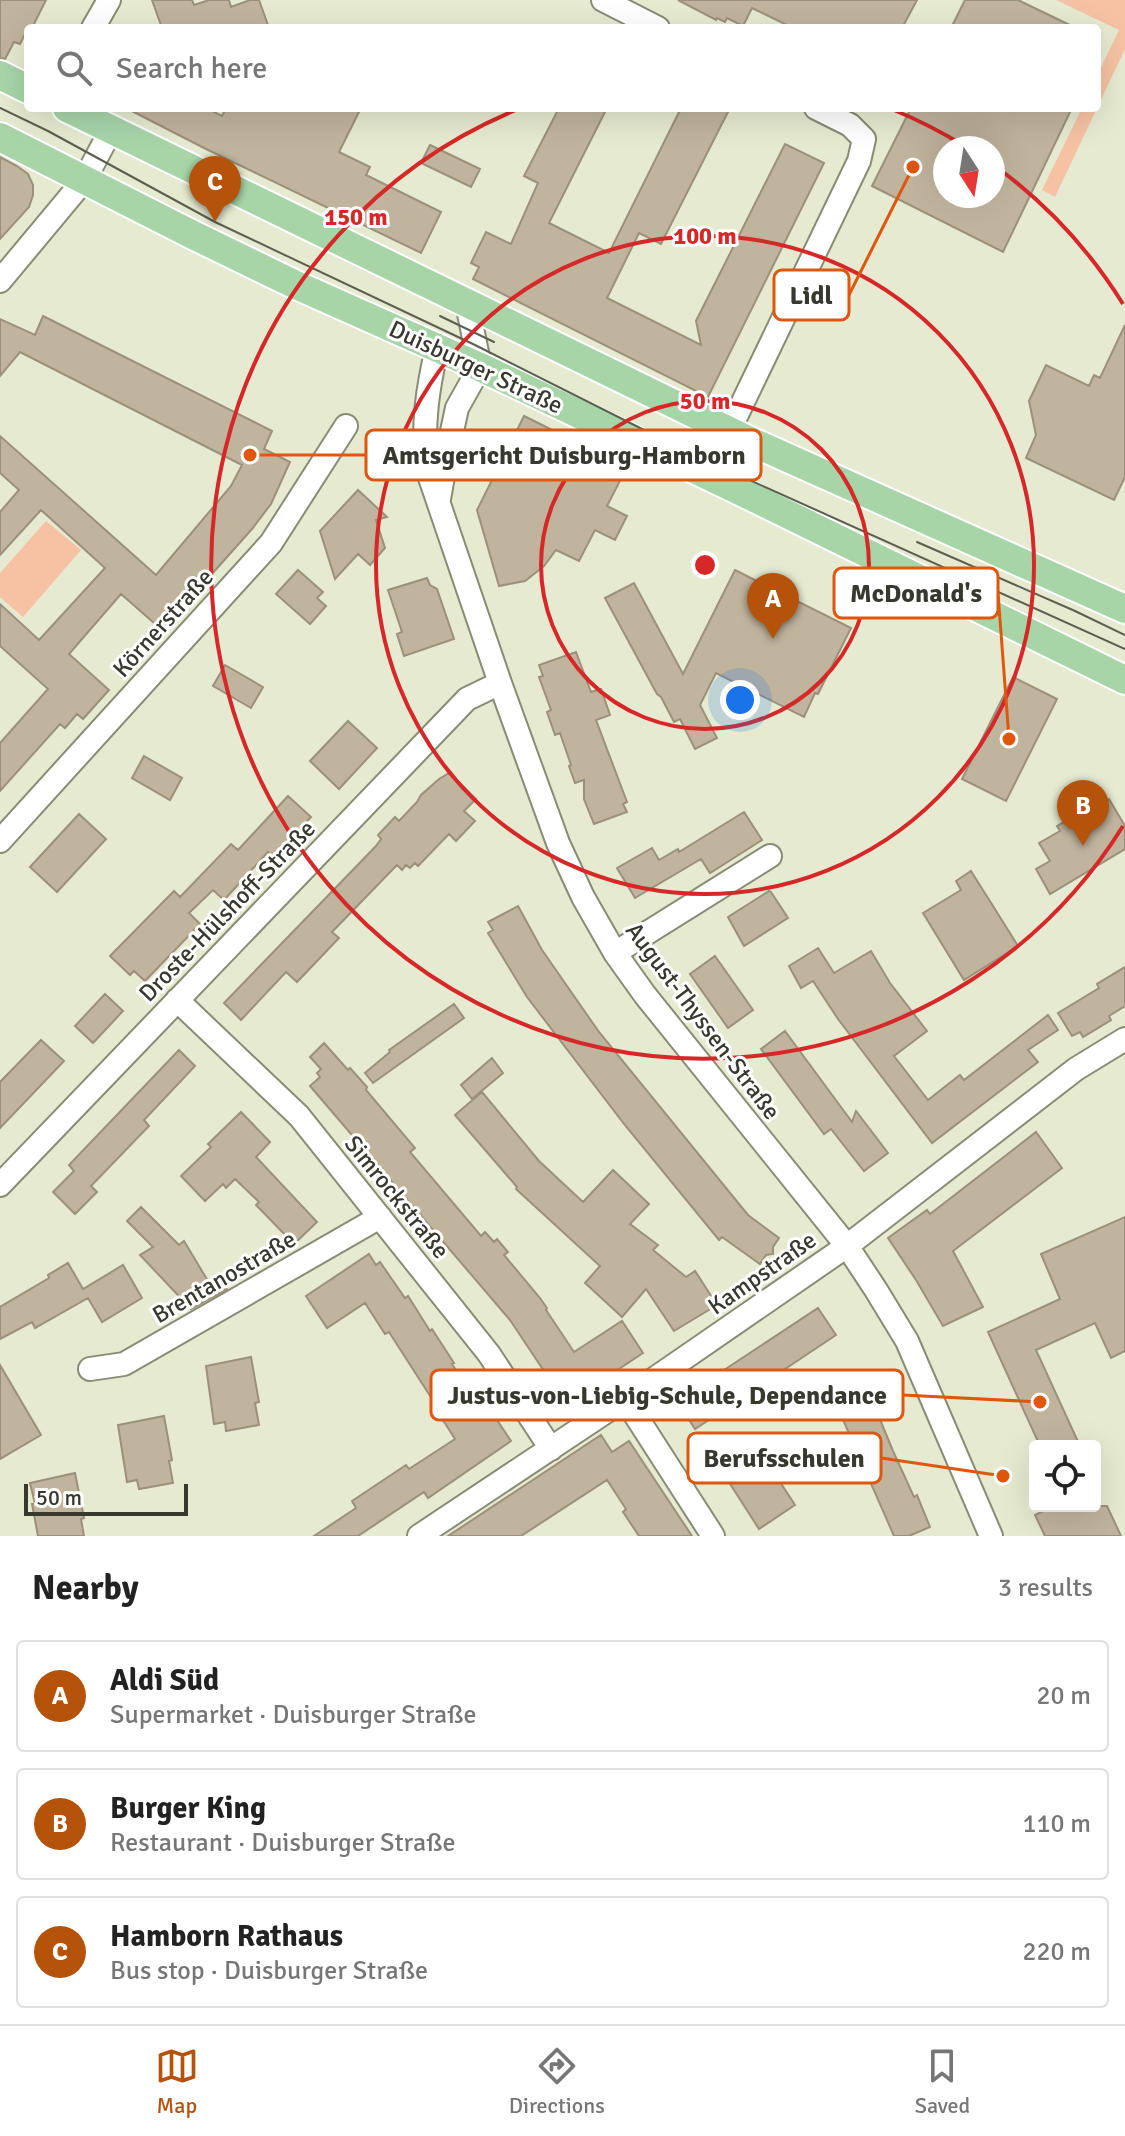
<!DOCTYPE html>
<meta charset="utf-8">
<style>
body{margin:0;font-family:Signika,sans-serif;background:#f2f2f2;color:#222}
.controls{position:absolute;right:24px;bottom:24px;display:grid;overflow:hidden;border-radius:8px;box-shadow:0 8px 32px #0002}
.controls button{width:72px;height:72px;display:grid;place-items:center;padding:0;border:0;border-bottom:2px solid #e0e0e0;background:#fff;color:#222;font:40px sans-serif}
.compass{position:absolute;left:933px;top:136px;width:72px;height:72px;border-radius:50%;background:#fff;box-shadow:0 8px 32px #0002;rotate:168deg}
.scale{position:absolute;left:24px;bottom:20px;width:164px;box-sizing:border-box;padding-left:8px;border:4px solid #37382e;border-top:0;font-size:22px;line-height:28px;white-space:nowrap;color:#37382e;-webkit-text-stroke:6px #fff;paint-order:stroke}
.you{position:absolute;left:740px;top:700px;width:28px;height:28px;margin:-20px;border:6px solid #fff;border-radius:50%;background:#1a73e8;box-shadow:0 0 0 12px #1a73e833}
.badge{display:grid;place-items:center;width:52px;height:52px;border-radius:50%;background:#b45309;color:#fff;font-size:26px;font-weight:700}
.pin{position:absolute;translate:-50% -66px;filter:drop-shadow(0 2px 4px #0008)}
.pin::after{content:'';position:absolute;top:42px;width:28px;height:24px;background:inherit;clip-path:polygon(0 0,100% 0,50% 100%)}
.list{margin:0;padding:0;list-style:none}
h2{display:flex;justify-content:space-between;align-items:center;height:104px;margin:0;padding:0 32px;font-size:34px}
h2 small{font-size:26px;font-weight:400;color:#767676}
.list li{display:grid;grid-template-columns:52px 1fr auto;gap:24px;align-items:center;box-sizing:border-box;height:112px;margin:0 16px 16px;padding:0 16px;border:2px solid #e0e0e0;border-radius:8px}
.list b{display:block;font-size:30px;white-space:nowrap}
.list p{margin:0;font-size:26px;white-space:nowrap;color:#767676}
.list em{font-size:26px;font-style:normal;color:#767676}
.icon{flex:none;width:44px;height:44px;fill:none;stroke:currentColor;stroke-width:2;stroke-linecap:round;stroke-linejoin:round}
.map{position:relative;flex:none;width:1125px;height:1536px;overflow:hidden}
.search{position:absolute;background:#fff;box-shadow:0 8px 32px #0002;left:24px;right:24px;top:24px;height:88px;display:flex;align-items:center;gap:20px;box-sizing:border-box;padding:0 28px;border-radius:8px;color:#767676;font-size:30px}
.sheet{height:488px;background:#fff}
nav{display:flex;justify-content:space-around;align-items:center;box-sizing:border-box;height:112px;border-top:2px solid #e0e0e0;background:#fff;font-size:22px;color:#767676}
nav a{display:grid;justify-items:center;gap:4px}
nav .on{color:#b45309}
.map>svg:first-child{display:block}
.green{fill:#f6c2a3}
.building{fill:#c0b49d;stroke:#9b907a;stroke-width:2;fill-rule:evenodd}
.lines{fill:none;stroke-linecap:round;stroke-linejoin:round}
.minor-casing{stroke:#888c74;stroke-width:26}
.major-casing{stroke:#fff;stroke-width:32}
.minor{stroke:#fff;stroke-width:22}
.major{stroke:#a7d5a8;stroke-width:28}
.tram{stroke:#5c5e50;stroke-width:2}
.ring{fill:none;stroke:#d62828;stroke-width:4}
.labels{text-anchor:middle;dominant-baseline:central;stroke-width:6;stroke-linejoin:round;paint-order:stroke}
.street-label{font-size:24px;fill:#37382e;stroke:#fff}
.centre{fill:#d62828;stroke:#fff;stroke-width:4}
.ring-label{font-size:24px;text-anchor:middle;font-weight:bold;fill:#d62828;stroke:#fff;stroke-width:6;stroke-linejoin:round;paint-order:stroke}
.leader{fill:none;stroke:#df570e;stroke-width:3}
.callout-dot{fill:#df570e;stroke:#fff;stroke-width:3}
.callout{fill:#fff;stroke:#df570e;stroke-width:3}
.callout-label{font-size:26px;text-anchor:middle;font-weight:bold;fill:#37382e}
</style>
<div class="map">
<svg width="1125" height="1536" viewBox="0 0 1125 1536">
<rect width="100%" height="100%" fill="#e6ead0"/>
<!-- green -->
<path class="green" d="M1056 0H1125V49L1055 197 1042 190 1082 108H1097V76L1119 30Z
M46 521 81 550 23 617 0 597V573Z"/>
<!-- building -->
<path class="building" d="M0 0H46L32 28H28L27 37 24 36 20 44 14 42 5 59 0 58Z
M152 0H192L194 5 209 0H229L231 7 250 0H259L269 28H162Z
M678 0H917L902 28H793L752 8 743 26 727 18 725 22 717 18 716 20Z
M965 0H1018L1076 28H951Z
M126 108H206L222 116 226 108H361L339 152 370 167 366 175 441 212 421 253 206 149Z
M559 108H607L549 223 609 253 681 108H730L661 244 639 233 607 298 701 345 696 321 785 144 824 163 708 397 473 279 479 267 471 263 486 232 511 244 538 183 524 176Z
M911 108H1072L1003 252 872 186ZM945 148H993V196H945Z
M430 145 480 169 471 187 421 163Z
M0 157 17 166 28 174 33 185V195L29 207 0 239Z
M43 316 272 431 264 449 290 462 271 504 252 529 162 630 121 594 69 654 109 690 83 719 77 714 65 728 60 724 0 791V743L48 689 0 646V604L39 640 105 568 41 510 0 555V512L19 490 0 473V436L156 575 231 486 242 465 20 352 0 376V319L35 335Z
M1125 325V477L1114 500 1026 458 1036 435 1029 401 1046 365 1089 386 1094 375 1100 378Z
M524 416 627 467 607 506 627 516 615 540 595 530 579 561 556 550 544 566 525 581 499 586 477 510Z
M358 490 387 517 376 520 385 548 370 565 358 554 335 579 320 531Z
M298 570 323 592 317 598 326 606 310 624 276 594Z
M735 570 851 628 818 694 815 693 804 717 716 673 700 705 717 738 695 749 680 719 674 722 661 697 657 694 605 598 634 583 683 674Z
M427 578 430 585 437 589 454 639 404 656 397 634 402 632 388 590Z
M576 652 591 692 601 689 610 715 596 720 627 802 623 804 627 812 594 824 584 799V780L575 783 569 766 571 765 560 733 555 735 547 712 551 710 539 677 543 676 539 665Z
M225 665 263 687 251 708 213 686Z
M1013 677 1057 699 1006 801 962 779Z
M348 721 377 748 339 789 310 761Z
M144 756 182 778 170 800 132 778Z
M449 773 476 799 464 811 475 821 456 841 449 834 418 866 415 863 410 868 406 865 402 870 397 865 332 932 339 938 297 982 286 972 241 1020 224 1003 376 846 381 839 378 835 395 817 399 821 417 802 421 795 439 779Z
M288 796 311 817 273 857 268 852 224 900 213 890 189 913 200 924 145 981 134 971 130 975 110 956 174 891 180 897 231 844 238 850Z
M1109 799 1125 826V849L1050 894 1036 869 1050 861 1039 843 1060 831 1057 826 1075 815 1077 818Z
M744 812 762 840 710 873 701 859 635 898 617 868 652 848 659 860 678 849 679 852Z
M79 814 106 839 57 892 30 867Z
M971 871 1018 946 964 980 923 913 961 890 956 881Z
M769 891 771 892 788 918 744 946 728 917Z
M518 906 542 950 599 1032 748 1215 779 1238 773 1247V1254L766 1255 760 1264 722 1237 719 1240 624 1124 527 997 488 933 493 930 488 922Z
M818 948 834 973 871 951 890 983 927 1031 894 1056 928 1100 960 1075 964 1080 1048 1015 1058 1030 1028 1050 1038 1062 932 1143 838 1019 813 981 801 988 789 966Z
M715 956 753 1010 728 1028 690 974Z
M1125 967V1006L1109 1016 1111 1020 1083 1037 1080 1032 1072 1036 1058 1013 1099 988 1097 984Z
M105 994 123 1011 93 1043 75 1026Z
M454 1004 464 1018 373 1083 365 1073 390 1052 389 1050Z
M785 1031 852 1122 856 1111 888 1153 864 1171 831 1129 824 1134 761 1049Z
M41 1040 64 1061 0 1128V1082Z
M324 1043 348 1070 350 1068 367 1087 366 1090 415 1148 410 1152 481 1236 485 1232 494 1242 497 1239 508 1252 504 1255 540 1298 547 1308 546 1310 574 1352 622 1321 643 1353 566 1404 510 1320 310 1086 320 1077 317 1073 321 1069 310 1057Z
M179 1050 195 1066 144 1120 149 1126 91 1186 97 1192 75 1214 53 1192 74 1171 69 1165Z
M492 1058 503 1073 472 1099 461 1085Z
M482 1092 539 1161 583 1202 613 1170 649 1204 630 1224 658 1245 653 1250 686 1277 695 1271 717 1305 674 1331 646 1289 622 1317 585 1283 600 1266 516 1189 517 1187 455 1115Z
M241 1112 270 1142 256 1157 317 1222 294 1244 256 1205 259 1202 235 1179 226 1188 223 1184 205 1201 181 1176 211 1147 208 1144Z
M1036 1132 1062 1168 953 1251 983 1307 943 1326 916 1280 888 1238 927 1210 930 1214Z
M141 1207 179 1245 184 1241 208 1281 219 1275 227 1289 191 1309 140 1255 153 1247 127 1221Z
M1125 1217V1351L1111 1358 1095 1323 1036 1350 1080 1446H1040L988 1332 1060 1299 1041 1254Z
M369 1254 376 1265 380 1262 405 1298 408 1296 430 1331 432 1329 454 1363 452 1364 487 1418 493 1414 511 1441 428 1498 424 1492 358 1536H314L356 1508 352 1501 406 1465 409 1469 455 1439 432 1403 434 1402 389 1332 385 1334 365 1303 327 1328 306 1296Z
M68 1263 83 1289 123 1265 142 1298 102 1322 88 1298 35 1328 32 1322 0 1339V1307L49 1278 48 1275Z
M818 1308 836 1335 695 1429 677 1401Z
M251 1357 259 1402 255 1403 259 1425 226 1431 225 1422 214 1424 206 1366Z
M0 1365 41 1435 0 1459Z
M847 1371 850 1378 862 1373 876 1404 874 1405 893 1451 914 1497 917 1495 930 1527 909 1536H894L826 1381Z
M164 1416 172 1460 169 1461 173 1483 139 1489 137 1480 127 1482 118 1425Z
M601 1435 612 1452 629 1441 692 1536H639L623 1512 626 1509 607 1480 521 1536H448Z
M754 1442 795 1505 759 1529 718 1465Z
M75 1473 84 1518 81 1519 84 1536H38L32 1504H35L30 1483Z
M1054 1506H1107L1121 1536H1045L1035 1515Z"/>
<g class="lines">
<!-- minor casing -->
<g class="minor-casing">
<path id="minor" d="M603 0 658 28
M93 28 109 0
M0 281 85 179 111 130
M437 348C427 391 423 422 426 466L500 683 558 843 583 897 615 953 645 995 847 1246 876 1290 907 1341 991 1536
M729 431 859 161 864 139 850 125 816 108
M439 499 446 459 457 408 480 367 467 304
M0 841 271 543 346 426
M615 953 770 856
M177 1000 299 1116 489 1354 551 1449
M0 1185 467 699 500 683
M90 1369 124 1364 380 1217
M625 1399 713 1536
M419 1536 625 1399 847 1246 1076 1069 1125 1039"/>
</g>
<!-- major casing -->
<g class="major-casing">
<path id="major" d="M0 75 28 89
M67 108 750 441 1125 609
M0 137 193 235 296 285 480 367 732 487 1125 680"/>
</g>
<!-- minor -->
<use href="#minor" class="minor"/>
<!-- major -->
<use href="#major" class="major"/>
<!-- tram -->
<path class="tram" d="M0 108 48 131 215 222 475 345 694 455 1125 649
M440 316 494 342
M917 542 1075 611 1125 635"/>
</g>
<!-- distance rings -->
<g class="ring">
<circle cx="705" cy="565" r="164"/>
<circle cx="705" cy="565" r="329"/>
<path d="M1123 826A493 493 0 1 1 516 110M894 110A493 493 0 0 1 966 147M995 166A493 493 0 0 1 1123 304"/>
</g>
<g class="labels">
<!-- street labels -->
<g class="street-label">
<text transform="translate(476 367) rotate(25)">Duisburger Straße</text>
<text transform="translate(163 623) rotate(-48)">Körnerstraße</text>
<text transform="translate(227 911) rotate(-46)">Droste-Hülshoff-Straße</text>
<text transform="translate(703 1021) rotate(53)">August-Thyssen-Straße</text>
<text transform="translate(397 1197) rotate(51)">Simrockstraße</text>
<text transform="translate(762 1273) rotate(-35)">Kampstraße</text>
<text transform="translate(224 1277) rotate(-30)">Brentanostraße</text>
</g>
</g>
<circle cx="705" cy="565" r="12" class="centre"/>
<g class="ring-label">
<text x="356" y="225">150 m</text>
<text x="705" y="244">100 m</text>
<text x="705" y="409">50 m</text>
</g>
<!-- callouts -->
<path class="leader" d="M913 167L849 295M250 455L366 455M1009 739L998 593M1040 1402L903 1395M1003 1476L881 1458"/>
<g class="callout-dot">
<circle cx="913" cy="167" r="8"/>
<circle cx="250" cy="455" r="8"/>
<circle cx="1009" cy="739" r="8"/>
<circle cx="1040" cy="1402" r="8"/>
<circle cx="1003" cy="1476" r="8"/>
</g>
<g class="callout">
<rect x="774" y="270" width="75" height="50" rx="8"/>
<rect x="366" y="430" width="395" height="50" rx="8"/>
<rect x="834" y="568" width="164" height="50" rx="8"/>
<rect x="431" y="1370" width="472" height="50" rx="8"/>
<rect x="688" y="1433" width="193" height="50" rx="8"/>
</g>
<g class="callout-label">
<text x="811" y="304">Lidl</text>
<text x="564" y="464">Amtsgericht Duisburg-Hamborn</text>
<text x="916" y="602">McDonald's</text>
<text x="667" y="1404">Justus-von-Liebig-Schule, Dependance</text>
<text x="784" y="1467">Berufsschulen</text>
</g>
</svg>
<div class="controls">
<button><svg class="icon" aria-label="locate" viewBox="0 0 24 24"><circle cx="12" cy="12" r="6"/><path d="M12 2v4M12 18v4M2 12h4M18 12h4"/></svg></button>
</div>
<svg class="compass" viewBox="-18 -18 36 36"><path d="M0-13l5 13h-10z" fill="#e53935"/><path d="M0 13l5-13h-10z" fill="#767676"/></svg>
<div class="scale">50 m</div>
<div class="you"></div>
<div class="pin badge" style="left:773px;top:639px">A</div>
<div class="pin badge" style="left:1083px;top:846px">B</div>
<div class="pin badge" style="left:215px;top:222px">C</div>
<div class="search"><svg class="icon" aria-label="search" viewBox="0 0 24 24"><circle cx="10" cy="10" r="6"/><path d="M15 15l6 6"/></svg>Search here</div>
</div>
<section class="sheet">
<h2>Nearby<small>3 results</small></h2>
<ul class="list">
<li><span class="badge">A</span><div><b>Aldi Süd</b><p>Supermarket · Duisburger Straße</p></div><em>20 m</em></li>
<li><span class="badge">B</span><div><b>Burger King</b><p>Restaurant · Duisburger Straße</p></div><em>110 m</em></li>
<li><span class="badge">C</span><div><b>Hamborn Rathaus</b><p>Bus stop · Duisburger Straße</p></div><em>220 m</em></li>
</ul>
</section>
<nav>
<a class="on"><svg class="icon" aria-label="map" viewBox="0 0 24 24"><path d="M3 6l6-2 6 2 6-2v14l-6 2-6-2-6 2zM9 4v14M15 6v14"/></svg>Map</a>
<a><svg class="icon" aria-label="directions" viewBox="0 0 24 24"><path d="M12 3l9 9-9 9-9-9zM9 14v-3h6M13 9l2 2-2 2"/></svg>Directions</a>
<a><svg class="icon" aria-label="saved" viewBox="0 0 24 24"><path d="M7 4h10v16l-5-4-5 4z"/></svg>Saved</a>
</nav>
